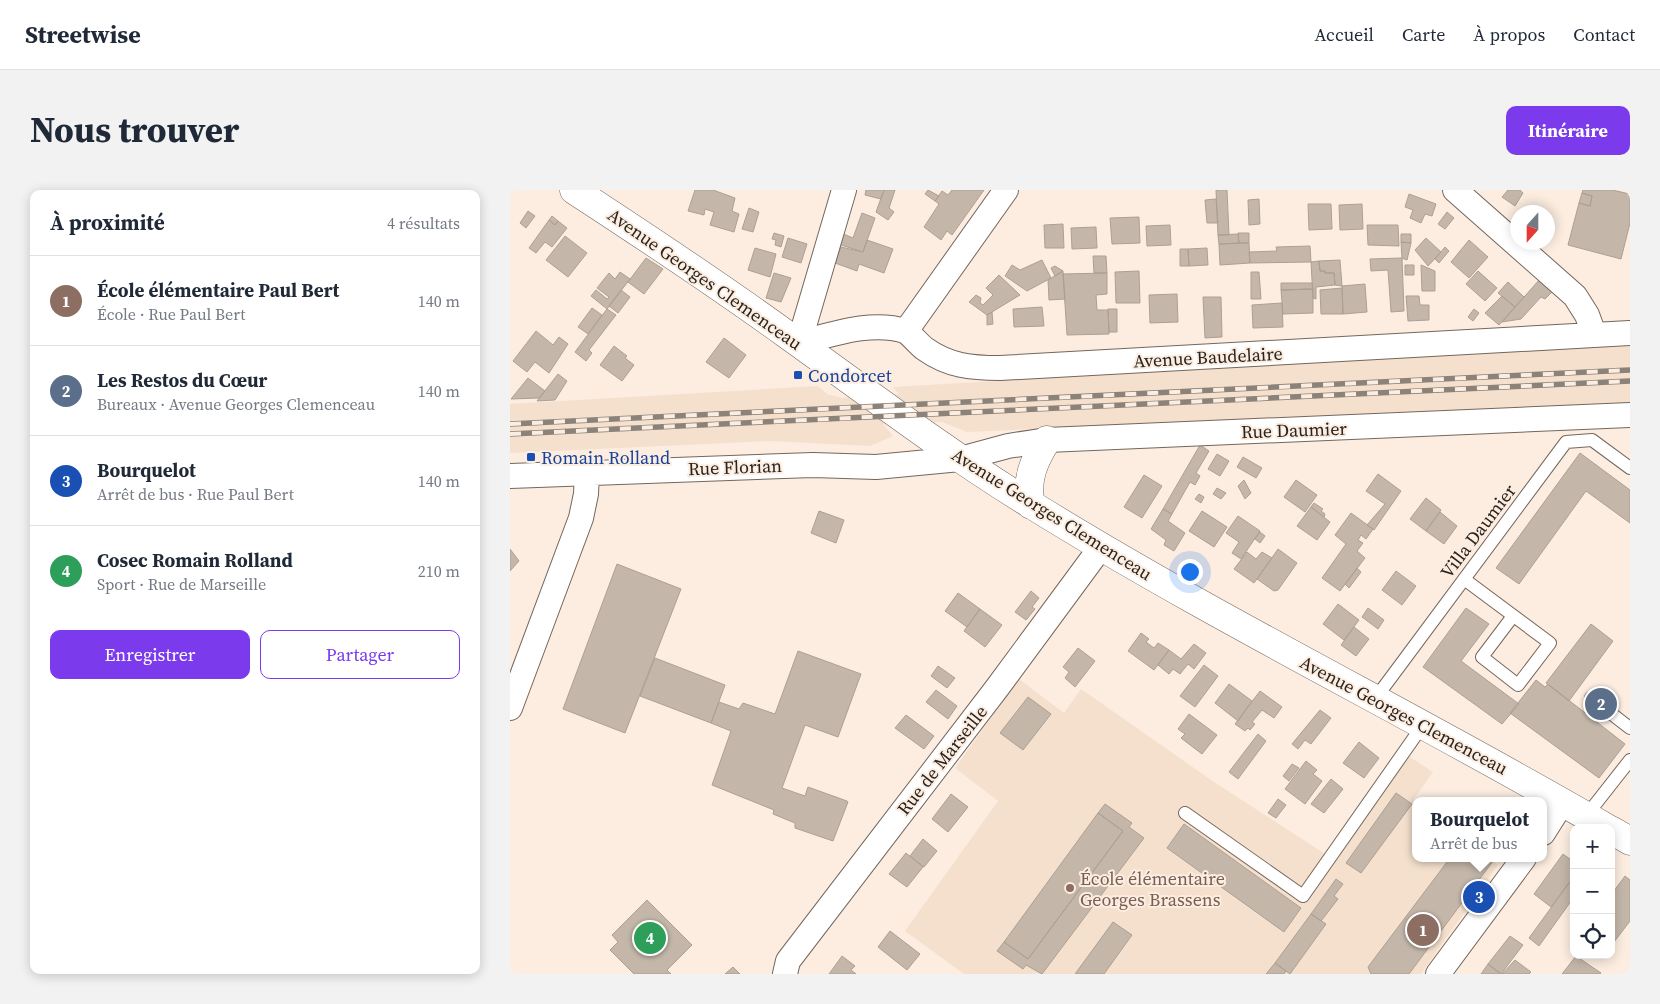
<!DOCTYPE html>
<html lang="fr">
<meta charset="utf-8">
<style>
body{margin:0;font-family:"Source Serif 4",serif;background:#f2f2f3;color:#1f2937}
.controls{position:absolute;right:15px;bottom:15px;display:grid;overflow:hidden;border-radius:10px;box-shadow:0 2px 12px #0003}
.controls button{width:45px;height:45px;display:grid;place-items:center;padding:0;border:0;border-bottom:1px solid #e0e1e3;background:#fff;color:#1f2937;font:25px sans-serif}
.compass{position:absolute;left:1000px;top:15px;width:45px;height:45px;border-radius:50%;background:#fff;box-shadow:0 2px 12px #0003;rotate:201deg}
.you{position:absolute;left:679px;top:381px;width:18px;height:18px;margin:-12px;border:4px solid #fff;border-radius:50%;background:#1a73e8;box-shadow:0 0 0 8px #1a73e833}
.badge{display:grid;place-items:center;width:32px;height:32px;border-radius:50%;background:#7c3aed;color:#fff;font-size:16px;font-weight:700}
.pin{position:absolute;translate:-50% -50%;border:2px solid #fff;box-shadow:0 1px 5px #0006}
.popup{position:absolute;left:902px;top:607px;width:135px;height:65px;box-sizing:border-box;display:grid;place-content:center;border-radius:10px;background:#fff;filter:drop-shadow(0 1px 4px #0005);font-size:16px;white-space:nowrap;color:#747a83}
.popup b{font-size:19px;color:#1f2937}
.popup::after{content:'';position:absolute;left:50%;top:100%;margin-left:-10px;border:10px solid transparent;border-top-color:#fff}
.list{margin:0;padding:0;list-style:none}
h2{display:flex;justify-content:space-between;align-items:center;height:65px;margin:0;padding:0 20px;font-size:21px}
h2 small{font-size:16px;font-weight:400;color:#747a83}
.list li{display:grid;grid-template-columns:32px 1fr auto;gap:15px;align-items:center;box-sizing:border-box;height:90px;padding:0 20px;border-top:1px solid #e0e1e3}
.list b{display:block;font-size:19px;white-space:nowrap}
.list p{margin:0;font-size:16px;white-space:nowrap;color:#747a83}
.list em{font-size:16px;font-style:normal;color:#747a83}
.actions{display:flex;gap:10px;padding:15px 20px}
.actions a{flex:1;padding:11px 0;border:1px solid #7c3aed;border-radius:10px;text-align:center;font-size:18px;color:#7c3aed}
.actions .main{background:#7c3aed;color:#fff}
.icon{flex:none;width:28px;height:28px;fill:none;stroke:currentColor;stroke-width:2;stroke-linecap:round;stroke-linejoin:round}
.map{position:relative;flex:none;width:1120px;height:784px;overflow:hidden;border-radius:10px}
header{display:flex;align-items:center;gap:30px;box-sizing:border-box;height:70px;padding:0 25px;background:#fff;border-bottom:1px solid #e0e1e3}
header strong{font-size:24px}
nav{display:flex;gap:28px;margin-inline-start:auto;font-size:18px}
.intro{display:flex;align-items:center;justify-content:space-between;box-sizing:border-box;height:120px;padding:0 30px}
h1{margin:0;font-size:35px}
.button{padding:12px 22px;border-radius:10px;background:#7c3aed;color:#fff;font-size:18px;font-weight:700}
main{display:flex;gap:30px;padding:0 30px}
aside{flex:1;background:#fff;border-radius:10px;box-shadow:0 2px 12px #0003}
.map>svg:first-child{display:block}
.built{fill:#f4e0cd}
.building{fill:#c4b7aa;stroke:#ad9f93}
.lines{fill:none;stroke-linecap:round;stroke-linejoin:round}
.lane-casing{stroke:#74675c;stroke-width:14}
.street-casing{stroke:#74675c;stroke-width:26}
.secondary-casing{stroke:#74675c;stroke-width:29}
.lane{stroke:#fff;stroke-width:12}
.street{stroke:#fff;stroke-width:24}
.secondary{stroke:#fff;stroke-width:28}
.rail-casing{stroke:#8b8279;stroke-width:5.5}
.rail{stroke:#fcede0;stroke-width:4;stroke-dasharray:11;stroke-linecap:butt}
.transit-dot{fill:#1a4fb4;stroke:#fcede0;stroke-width:2}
.education-dot{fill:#8d6e63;stroke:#fcede0;stroke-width:2}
.labels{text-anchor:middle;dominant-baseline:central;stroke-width:4;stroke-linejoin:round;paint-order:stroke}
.street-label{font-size:18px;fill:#28231e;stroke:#fcede0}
.transit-label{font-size:18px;fill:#164399;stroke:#fcede0;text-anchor:start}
.education-label{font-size:18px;fill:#785e54;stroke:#fcede0;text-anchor:start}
</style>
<header>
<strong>Streetwise</strong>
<nav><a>Accueil</a><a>Carte</a><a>À propos</a><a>Contact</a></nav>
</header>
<div class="intro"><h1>Nous trouver</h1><a class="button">Itinéraire</a></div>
<main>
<aside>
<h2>À proximité<small>4 résultats</small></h2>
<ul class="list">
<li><span class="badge" style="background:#8d6e63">1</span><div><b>École élémentaire Paul Bert</b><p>École · Rue Paul Bert</p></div><em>140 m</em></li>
<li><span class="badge" style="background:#5c6f8a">2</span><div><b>Les Restos du Cœur</b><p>Bureaux · Avenue Georges Clemenceau</p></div><em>140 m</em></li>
<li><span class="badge" style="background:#1a4fb4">3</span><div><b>Bourquelot</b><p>Arrêt de bus · Rue Paul Bert</p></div><em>140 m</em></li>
<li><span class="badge" style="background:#2e9e5b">4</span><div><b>Cosec Romain Rolland</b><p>Sport · Rue de Marseille</p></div><em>210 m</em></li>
</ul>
<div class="actions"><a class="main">Enregistrer</a><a>Partager</a></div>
</aside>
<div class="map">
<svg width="1120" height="784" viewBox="0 0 1120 784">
<rect width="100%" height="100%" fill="#fcede0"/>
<!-- built -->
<path class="built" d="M1120 154V213L457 242 432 232 373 234 383 246 360 256 262 251 0 263V214L308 196 317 204 332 208 389 204 383 197Z
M509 489 554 523 571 499 704 592 815 664 889 560 923 582 903 610 905 612V668H979L988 675 911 784H454L395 741 488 611 445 578Z"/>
<!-- building -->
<path class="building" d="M185 0H203L225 8 222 21 229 24 224 42 200 35 204 22 195 19 194 25 178 21Z
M356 0H374L371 9 355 5Z
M374 0H385L379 18 384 22 378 30 366 22Z
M418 0 429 6 425 11 415 4Z
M442 0H474L442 45 437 41 431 50 414 37 429 14 425 11 432 1 438 5Z
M706 0H717L719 45H708Z
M998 0H1010L1013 3 1005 16 992 7Z
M1073 0H1102L1120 4V33L1111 69 1058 55 1069 13 1080 16 1082 6 1072 3Z
M1072 3 1082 6 1080 16 1069 13Z
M899 4 926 14 922 26 915 24 911 33 900 28 903 20 895 17Z
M706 9 708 33H697L695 10Z
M749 9 750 34 739 35 738 10Z
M798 14H821L822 39 799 40Z
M852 14 853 39 830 40 829 15Z
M239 18 249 22 243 42 232 39Z
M18 21 25 26 16 38 10 33Z
M937 22 944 28 935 39 928 34Z
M352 23 365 28 353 62 328 54 331 43 343 48Z
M42 26 48 31 45 35 39 30Z
M629 27 630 53 602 54 600 28Z
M39 30 45 35 48 31 57 38 42 57 35 52 26 63 19 58Z
M553 34 554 58H535L534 35Z
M660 35 661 55 637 56 636 36Z
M857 35H888L889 56 858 55Z
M586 37 587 58 562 59 561 38Z
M264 43 274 46 271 57 265 55 266 50 262 49Z
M728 43H739V53H729Z
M728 44 729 53 709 54 708 45Z
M891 44H901V53L891 52Z
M55 46 77 63 58 87 36 70Z
M278 48 297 54 291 73 272 67Z
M916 48 931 62 918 76 905 60Z
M357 50 383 59 374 83 349 74 347 81 325 73 331 57 353 62Z
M959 50 978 67 959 88 941 72Z
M891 52 901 53 897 70 892 68Z
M739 53 740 73 710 75 709 54Z
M800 56 801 72 740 73 739 62 767 61 766 57Z
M935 57 939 61 929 73 925 69Z
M245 58 266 64 260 87 238 80Z
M697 58 698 75 679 76 678 59Z
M670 59H678L679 76H670Z
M583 66H596L597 83H584Z
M136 68 153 79 134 104 118 92Z
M892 68 894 121 881 122 878 80 861 81 860 69Z
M532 70 541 88 517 101 495 86 502 75 510 80Z
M830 70 832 96 825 95 824 83H815V81H810L809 71Z
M809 71 810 81H815V83H824L825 95 806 97V109L803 108 801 72Z
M895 75H904V85H895Z
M911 75 925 81V101H912Z
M545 76 553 81 545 86 541 78Z
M553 81 555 109 539 110 538 90Z
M629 81 630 113H606L605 82Z
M968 81 987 98 975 111 956 94Z
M110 82 120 89 97 119 81 106 86 100 97 109 99 107 87 98 99 83 105 89Z
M741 82H749L751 109H741Z
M264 83 281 88 271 112 256 108Z
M597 83V104L586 105 587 120H598L599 144 557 145 553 84Z
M489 85 510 105 477 125 459 112 466 105 471 108 470 113 473 115 483 105 476 98Z
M1030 89 1043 101 1035 109 1031 107 1011 129 992 132Z
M998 92 1014 107 1005 117 988 103Z
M771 93H802L803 99 771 100Z
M855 94 857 122 833 124 832 96Z
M832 98 833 124H811L810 100Z
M803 99V123L773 124 771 100Z
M111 100 120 107 108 123 99 116Z
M667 104 668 132 640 133 639 105Z
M896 106H909L910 115H919V130L898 131Z
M992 106 1005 117 989 135 975 123Z
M693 107H711L712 147 695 148Z
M772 113 773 137 743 138 742 115Z
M532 117 534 136 504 137 503 119Z
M82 118 92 125 78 144 68 137Z
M97 119 106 125 79 160 82 163 76 171 65 162Z
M598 119H607V142H599Z
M964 119 969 123 963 131 958 127Z
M482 122 483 134 477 135V125Z
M26 141 43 155 49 147 58 154 39 183 25 172 17 182 3 171Z
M214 148 236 165 219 188 196 172Z
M104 156 117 166 115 168 124 175 112 191 90 175Z
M48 184 57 191 45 210 27 211Z
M18 188 35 201 29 208 1 209Z
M690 255 699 261 686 283 690 286 685 295 680 292 662 324 653 319Z
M1070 263 1120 300V333L1076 301 1009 394 986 378Z
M707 264 719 271 710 286 698 279Z
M733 267 752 278 746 288 727 277Z
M868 284 891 301 864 340 857 335 875 314 856 301Z
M634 285 652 296 632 328 614 317Z
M734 290 741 303 735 309 728 296Z
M786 290 807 305 795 322 774 307Z
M707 298 716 303 711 309 703 304Z
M689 304 694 307 691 313 685 309Z
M916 308 931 320 916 341 900 329Z
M804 313 813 319 811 321 815 324 814 327 801 317Z
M801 317 820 332 807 350 787 336Z
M653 319 662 324 658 331 675 343 664 361 654 355 656 350 641 339Z
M309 321 334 330 326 353 301 343Z
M692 321 717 337 704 357 679 341Z
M930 322 947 336 934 354 916 341Z
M841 323 863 339 856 349 851 345 848 350 853 353 847 361 855 368 830 401 812 388 836 354 825 345Z
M728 326 750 341 731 369 722 363 729 352 716 343Z
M750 342 755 346 750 353 745 349Z
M0 359 9 371 0 381Z
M768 359 787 373 768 400 764 401 747 389Z
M737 362 746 369 752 362 762 368 744 393 724 379Z
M107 374 171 399 115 543 53 519Z
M847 378 851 382 839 398 835 394Z
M886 381 906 396 892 415 872 400Z
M521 401 529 408 522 417 525 419 516 430 505 422Z
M448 403 470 419 457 437 435 421Z
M828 414 849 430 834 450 813 434Z
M858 418 874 430 868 439 852 427Z
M956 418 979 434 951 471 1009 514 992 534 913 477Z
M470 419 492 435 475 457 454 441Z
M1081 434 1103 451 1059 511 1036 493Z
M844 437 859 449 846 466 831 455Z
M631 443 639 449 636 452 644 458 648 453 659 460 644 480 618 461Z
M684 454 696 463 684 479 678 474 670 484 663 479 659 484 648 475 659 460 671 469Z
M568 458 585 471 565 497 555 488 559 482 553 477Z
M288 461 351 484 328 547 295 535 272 598 295 606 298 597 337 611 338 612 323 651 285 638V633L263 624 264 620 202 595 221 541 201 533 209 512 229 519 233 513 265 524Z
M145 468 215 495 201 533 130 506Z
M694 475 708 486 685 517 670 506Z
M428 476 445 488 437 498 421 486Z
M1026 490 1035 497 1038 494 1115 554 1089 588 1000 523Z
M719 494 742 511 728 531 705 513Z
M426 500 447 516 438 529 416 512Z
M750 501 772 517 764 528 752 520 742 532 745 534 740 540 738 538 735 541 725 534Z
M518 507 541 524 513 560 490 543Z
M810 520 821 528 801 554 795 550 788 559 782 554Z
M679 524 707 545 692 564 671 548 675 544 668 539Z
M396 525 424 546 414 559 385 538Z
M748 544 756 551 728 589 719 582Z
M849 552 869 568 854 588 833 573Z
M796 571 807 580 803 584 812 591 795 614 775 599Z
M782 574 789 578 779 591 773 586Z
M821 589 833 599 814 623 801 614Z
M886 603 902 614 851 683 836 673Z
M441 604 458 617 438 642 422 629Z
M768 609 776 615 766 628 758 623Z
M595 614 622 633 619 637 634 648 532 784 516 775 513 779 487 761 494 752 518 769 613 641 588 623Z
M588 623 613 641 518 769 494 752Z
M674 634 791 718 774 742 657 658Z
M413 649 427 661 414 677 400 666Z
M396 663 413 677 397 697 379 684Z
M1053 664 1064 672V686L1041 717 1024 704Z
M940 668H979L983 671 899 784H861L858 777Z
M1115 686 1120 690V731L1101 756V705Z
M826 689 833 694 824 706 828 709 811 731 801 724Z
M1059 693 1064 697V707L1029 756 1019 748Z
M137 710 182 755 157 780 161 784H124L100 760 108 752 102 745Z
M801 724 816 734 780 784 765 773Z
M603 732 622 745 594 784H565Z
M380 741 410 764 397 780 368 757Z
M1000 746 1013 755 991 784 978 774Z
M332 766 345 776 341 780 346 784H319Z
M1066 766 1091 783 1090 784H1052Z
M1005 770 1021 782 1019 784H992Z
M765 773 776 781 774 784H756Z
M978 774 991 784H971Z
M223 777 230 784H215Z"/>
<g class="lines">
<!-- lane casing -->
<g class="lane-casing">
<path id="lane" d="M954 389 1040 453 1008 495 972 467 1003 426
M1081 508 1120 538
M865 509 1056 252 1082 250 1120 278
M675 623 793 706 913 535
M1076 626 1120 570"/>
</g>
<!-- street casing -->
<g class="street-casing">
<path id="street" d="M945 0 1065 106 1077 125 1084 144
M396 141 496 0
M289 153C321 145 361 130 395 141 401 144 408 154 415 159 439 176 461 178 490 178L1120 143
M289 153 334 0
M0 286 303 275 366 277 450 269 498 256 537 250 1120 225
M0 518 71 328 76 304 77 282
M1033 643 1052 613
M275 784 278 771 487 498 591 357
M928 784 1014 668"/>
</g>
<!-- secondary casing -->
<g class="secondary-casing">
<path id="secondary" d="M64 0C136 47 207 94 276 144 357 202 437 263 522 315 709 431 907 527 1097 638
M521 315C515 291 524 270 537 250
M1101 640 1120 651"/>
</g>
<!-- lane -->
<use href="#lane" class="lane"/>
<!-- street -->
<use href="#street" class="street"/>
<!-- secondary -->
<use href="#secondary" class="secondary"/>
<!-- rail casing -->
<g class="rail-casing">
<path id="rail" d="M0 234 1120 180
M0 244 1120 191"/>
</g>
<!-- rail -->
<use href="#rail" class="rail"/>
</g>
<!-- markers -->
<g class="transit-dot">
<rect x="283" y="180" width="10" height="10" rx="2.5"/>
<rect x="16" y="262" width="10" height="10" rx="2.5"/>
</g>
<circle class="education-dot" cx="560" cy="698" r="5"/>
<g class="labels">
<!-- street labels -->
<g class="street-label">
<text transform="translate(195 89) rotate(35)">Avenue Georges Clemenceau</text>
<text transform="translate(698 167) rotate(-3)">Avenue Baudelaire</text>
<text transform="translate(784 240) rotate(-2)">Rue Daumier</text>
<text transform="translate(225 277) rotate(-2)">Rue Florian</text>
<text transform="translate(542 324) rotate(32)">Avenue Georges Clemenceau</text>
<text transform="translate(968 341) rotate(-53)">Villa Daumier</text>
<text transform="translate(894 525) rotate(28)">Avenue Georges Clemenceau</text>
<text transform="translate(432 570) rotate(-52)">Rue de Marseille</text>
</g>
<!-- transit labels -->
<g class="transit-label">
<text x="298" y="185">Condorcet</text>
<text x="31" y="267">Romain Rolland</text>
</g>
<!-- education labels -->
<g class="education-label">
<text x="570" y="688">École élémentaire<tspan x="570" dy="21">Georges Brassens</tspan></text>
</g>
</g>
</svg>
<div class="controls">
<button>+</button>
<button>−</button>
<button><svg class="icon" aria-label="locate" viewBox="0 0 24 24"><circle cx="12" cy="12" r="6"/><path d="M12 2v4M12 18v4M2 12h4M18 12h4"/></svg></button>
</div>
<svg class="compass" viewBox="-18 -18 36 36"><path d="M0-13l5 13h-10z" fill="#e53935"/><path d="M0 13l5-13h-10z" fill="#747a83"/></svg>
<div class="you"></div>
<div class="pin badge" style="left:913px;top:740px;background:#8d6e63">1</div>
<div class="pin badge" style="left:1091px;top:514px;background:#5c6f8a">2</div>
<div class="pin badge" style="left:969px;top:707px;background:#1a4fb4">3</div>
<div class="popup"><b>Bourquelot</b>Arrêt de bus</div>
<div class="pin badge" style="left:140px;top:748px;background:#2e9e5b">4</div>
</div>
</main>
